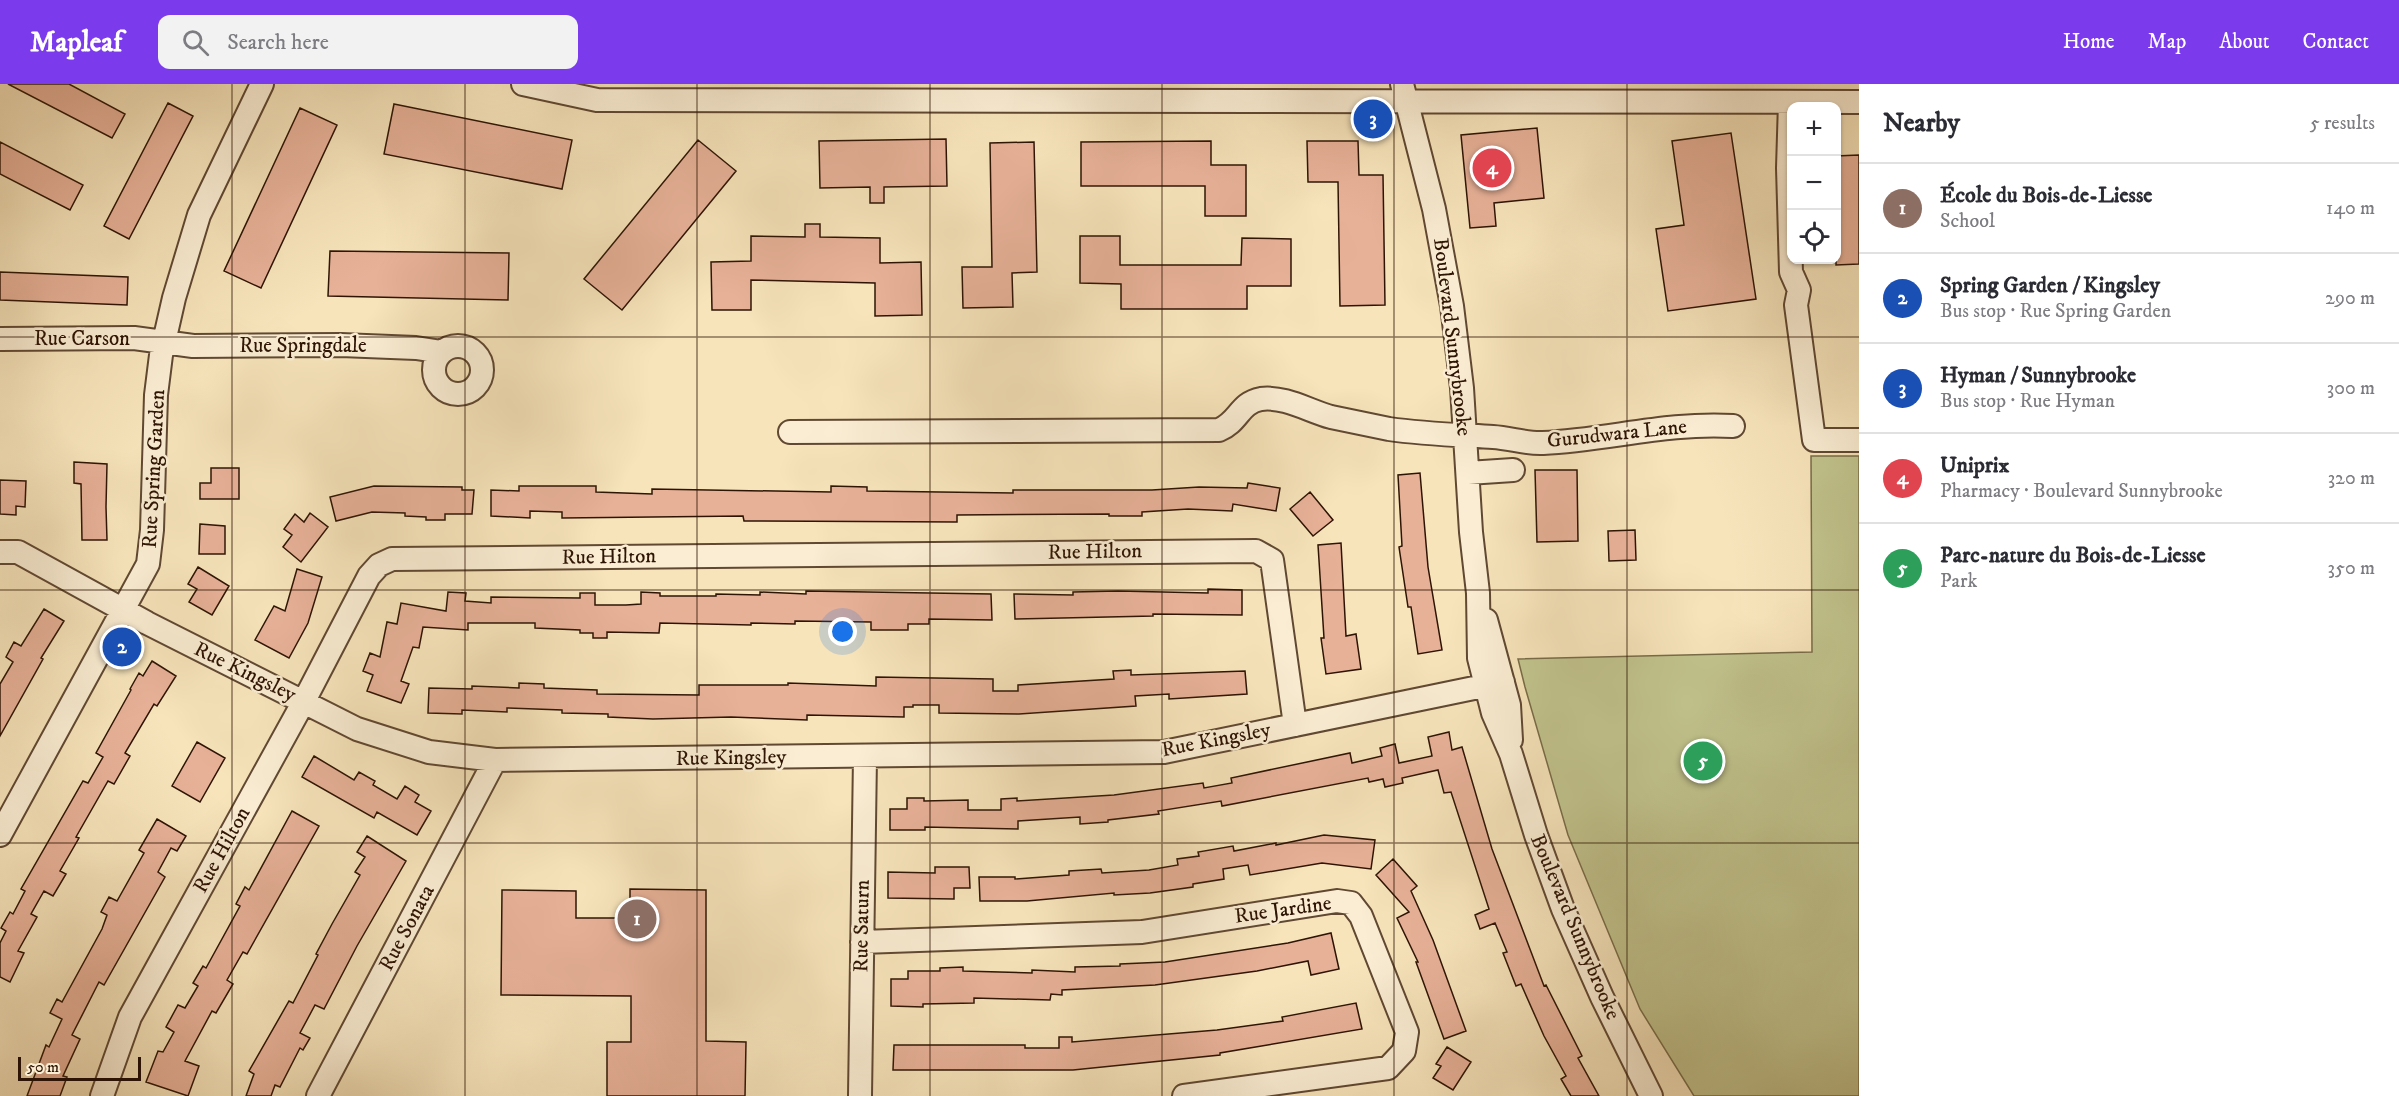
<!DOCTYPE html>
<meta charset="utf-8">
<style>
body{margin:0;font-family:"IM FELL DW Pica",serif;background:#f2f2f3;color:#2b2b33}
.controls{position:absolute;right:18px;top:18px;display:grid;overflow:hidden;border-radius:12px;box-shadow:0 2px 4px #0004}
.controls button{width:54px;height:54px;display:grid;place-items:center;padding:0;border:0;border-bottom:2px solid #e1e1e2;background:#fff;color:#2b2b33;font:30px sans-serif}
.scale{position:absolute;left:18px;bottom:15px;width:123px;box-sizing:border-box;padding-left:6px;border:3px solid #2e1404;border-top:0;font-size:16px;line-height:21px;white-space:nowrap;color:#2e1404;-webkit-text-stroke:4px #faedd3;paint-order:stroke}
.you{position:absolute;left:843px;top:548px;width:21px;height:21px;margin:-15px;border:4px solid #fff;border-radius:50%;background:#1a73e8;box-shadow:0 0 0 9px #1a73e833}
.badge{display:grid;place-items:center;width:39px;height:39px;border-radius:50%;background:#7c3aed;color:#fff;font-size:20px;font-weight:700}
.pin{position:absolute;translate:-50% -50%;border:3px solid #fff;box-shadow:0 2px 6px #0006}
.list{margin:0;padding:0;list-style:none}
h2{display:flex;justify-content:space-between;align-items:center;height:78px;margin:0;padding:0 24px;font-size:26px}
h2 small{font-size:20px;font-weight:400;color:#7c7c81}
.list li{display:grid;grid-template-columns:39px 1fr auto;gap:18px;align-items:center;box-sizing:border-box;height:90px;padding:0 24px;border-top:2px solid #e1e1e2}
.list b{display:block;font-size:22px;white-space:nowrap}
.list p{margin:0;font-size:20px;white-space:nowrap;color:#7c7c81}
.list em{font-size:20px;font-style:normal;color:#7c7c81}
.icon{flex:none;width:33px;height:33px;fill:none;stroke:currentColor;stroke-width:2;stroke-linecap:round;stroke-linejoin:round}
.map{position:relative;flex:none;width:1859px;height:1012px;overflow:hidden}
header{display:flex;align-items:center;gap:36px;box-sizing:border-box;height:84px;padding:0 30px;background:#7c3aed;color:#fff}
header strong{font-size:28px}
nav{display:flex;gap:33px;margin-inline-start:auto;font-size:21px}
.search{width:420px;height:54px;background:#f2f2f3;display:flex;align-items:center;gap:15px;box-sizing:border-box;padding:0 21px;border-radius:12px;color:#7c7c81;font-size:22px}
main{display:flex}
aside{flex:1;background:#fff}
.map>svg:first-child{display:block}
.green{fill:#c1c38d;stroke:#786c48;stroke-width:1.5}
.building{fill:#e7b198;stroke:#2e1404;stroke-width:1.5}
.lines{fill:none;stroke-linecap:round;stroke-linejoin:round}
.minor-casing{stroke:#604832;stroke-width:26}
.minor{stroke:#faedd3;stroke-width:22}
.grid{fill:none;stroke:#2e1404;stroke-width:1.5;stroke-opacity:0.55}
.labels{text-anchor:middle;dominant-baseline:central;stroke-width:5;stroke-linejoin:round;paint-order:stroke}
.street-label{font-size:21px;fill:#2e1404;stroke:#faedd3}
</style>
<header>
<strong>Mapleaf</strong>
<div class="search"><svg class="icon" aria-label="search" viewBox="0 0 24 24"><circle cx="10" cy="10" r="6"/><path d="M15 15l6 6"/></svg>Search here</div>
<nav><a>Home</a><a>Map</a><a>About</a><a>Contact</a></nav>
</header>
<main>
<div class="map">
<svg width="1859" height="1012" viewBox="0 0 1859 1012">
<rect width="100%" height="100%" fill="#f7e4bb"/>
<filter id="stains"><feTurbulence type="fractalNoise" baseFrequency=".00333" numOctaves="4"/><feColorMatrix values="0 0 0 0 .2 0 0 0 0 .09 0 0 0 0 .02 0 0 0 .5 -.17"/></filter>
<radialGradient id="worn" r=".72"><stop offset=".6" stop-color="#630" stop-opacity="0"/><stop offset="1" stop-color="#630" stop-opacity=".3"/></radialGradient>
<!-- green -->
<path class="green" d="M1811 372H1859V1012H1694L1640 925 1568 751 1525 603 1518 575 1812 568Z"/>
<!-- building -->
<path class="building" d="M8 0H69L125 30 112 54Z
M168 19 193 32 129 155 104 142Z
M394 20 572 56 562 105 384 70Z
M300 24 337 41 261 204 224 187Z
M1537 44 1544 114 1494 119 1496 142 1470 144 1461 51Z
M1731 49 1756 215 1668 227 1656 145 1684 141 1672 57Z
M946 55 947 102 884 103V119H870V103L820 104 819 57Z
M698 56 736 87 622 226 584 195Z
M1211 57V81H1246V132H1205V102H1081V58Z
M1307 57H1358L1359 91H1383L1385 221 1340 222 1338 98H1308Z
M0 58 83 101 70 126 0 90Z
M1034 58 1037 188 1012 189 1013 223 963 224 962 183H992L990 59Z
M1859 71V180L1836 181V72Z
M805 140H820V153L880 154V179L921 178 922 231 875 232V199L751 196V226H712L711 178 751 177V152L805 153Z
M1080 152H1120V181H1241L1242 154 1291 155V202H1247V225H1121V200L1080 199Z
M330 167 509 169 508 216 328 212Z
M0 188 128 193 127 221 0 216Z
M74 378 107 380 106 423 107 456H82L81 400 74 399Z
M211 384H239V415H200V399H211Z
M1535 386H1577L1578 457 1537 458Z
M1420 389 1428 483 1442 566 1418 570 1411 523H1408L1399 463 1402 462 1398 391Z
M0 396 26 397 25 423 16 422V431L0 430Z
M1248 399 1280 404 1276 427 1233 420 1232 427 1188 425 1142 428V432H1109V430L957 431V438L744 437 743 432 562 434V428L530 427V434L491 432V406L519 407V402H596V408L652 410V405L831 408V402L867 403V407L1013 409V406H1152L1199 403 1247 404Z
M374 402 462 403V406H474L472 430H445V436H426V433L405 432V429L372 428 336 437 330 413Z
M1310 408 1333 436 1313 452 1290 425Z
M310 429 328 443 301 478 283 463 292 451 284 445 295 430 304 438Z
M200 440 225 442V470H199Z
M1635 446 1636 476 1609 477 1608 447Z
M1341 459 1346 552 1356 550 1361 585 1326 590 1321 554H1324L1318 461Z
M198 483 229 502 212 531 189 518 197 505 188 500Z
M297 485 322 493 308 539 289 574 255 556 274 522 285 527Z
M1208 505 1242 506V531L1153 530V532L1015 535 1014 510 1073 511V508L1118 507 1208 509Z
M806 507 991 510 992 536 929 535V540H908V546H871V538L795 537V540L751 539V541L660 539 659 549 607 548V554H593V549H580V546L535 544V539H468V546L423 543 419 564 413 563 401 597 409 600 401 619 367 607 373 591 363 587 370 569 380 573 387 538 397 540 401 519 446 527 448 508 466 509 465 517 491 519V513L580 514V509H595V521H626L641 520V508L660 509V512H716V510L760 511V508L806 510Z
M44 525 64 537 41 574 43 575 0 652V600L13 578 6 573 14 558 21 562Z
M152 577 176 592 157 622 154 620 125 669 130 672 114 700 108 697 76 753 79 754 60 787 66 790 53 812 44 807 31 830 37 833 18 867 24 869 10 898 0 893V859L6 847 1 844 10 828 13 830 25 807 21 805 83 697 88 699 103 673 96 669 131 606 130 605 139 589 143 592Z
M1131 586V591L1245 587 1247 610 1169 615V610L1135 612 1136 622 1019 630 939 629V621H913V623H904V633L807 631V636L731 633 653 635 608 633V630L562 629V626L507 624V628L462 626V630L428 629 429 604 472 605V602L519 604V599L544 600V604L597 606V610L699 611V601H788V599L876 602V593L993 595V607H1018V601L1114 595 1113 587Z
M1449 648 1452 666 1462 663 1492 765 1544 902 1546 901 1582 972 1578 974 1599 1012H1571L1561 995 1566 992 1544 952 1521 900 1516 902 1503 869 1507 868 1495 839 1480 845 1475 831 1489 825 1451 708 1444 709 1438 686 1402 694 1403 699 1385 703 1383 695 1369 698 1368 694 1222 722 1221 717 1158 727 1159 730 1108 736V738L1080 740V733L1018 737V745L925 743V746H890V725H907V714H924V717L968 716V726H1001V715L1017 714V717L1114 711 1203 699 1204 704 1232 699 1231 694 1350 669 1352 679 1382 672 1380 664 1395 660 1399 679 1432 672 1428 653Z
M197 658 225 674 200 718 172 702Z
M314 672 354 696 359 688 375 697 373 701 397 715 405 702 419 711 415 718 431 727 417 751 377 728 374 734 302 693Z
M292 727 319 742 247 870 243 868 227 896 233 900 216 929 212 927 185 977 199 982 188 1012 146 998 158 967 163 968 174 948 166 943 178 921 185 924 198 902 193 899 203 882 206 884 240 822 236 820 245 803 249 806Z
M157 735 186 752 177 767 171 764 158 788 165 793 104 901 99 898 72 951 80 955 63 992 67 993 60 1012H27L46 961 49 963 62 935 50 929 57 915 62 918 102 845 107 831 101 828 109 813 117 817 144 769 139 766Z
M1324 751 1375 756 1371 785 1322 779 1250 791 1248 781 1223 785 1224 795 1193 800V803L1150 809 1114 811V809L1027 817H980L979 793H1015V795L1069 791V787L1101 785 1102 789 1149 786 1178 781 1177 775 1199 772 1198 768 1233 762 1234 767 1276 759V761Z
M367 752 406 777 357 862 324 925 315 921 300 949 310 954 303 966 300 964 280 1003 275 1001 271 1012H246L254 990 249 987 289 917 293 919 318 871 316 870 332 840 360 791 355 788 365 773 357 768Z
M1393 775 1417 802 1411 807 1433 856 1466 947 1444 955 1416 878H1418L1397 834 1409 828 1376 791Z
M935 783H969L970 804H954V815L888 814V788L935 789Z
M630 805 706 806V957L746 958 745 1012H607V958H631V912L501 911 502 806 576 807V834H630Z
M1331 849 1339 885 1311 891 1308 877 1257 887 1155 901 1062 906V911L1051 910 1050 916 974 914V919L923 920V923L891 922V895H908V887H940V884L963 883V887L1032 889V886L1075 888V883L1120 882V880L1165 878 1288 859Z
M1356 919 1362 945 1220 969V971L1073 986H893L894 961H1025V964H1059V953H1072V958L1217 946 1283 937 1282 933Z
M1447 963 1471 978 1453 1006 1433 994 1441 982 1436 980Z"/>
<g class="lines">
<!-- minor casing -->
<g class="minor-casing">
<path id="minor" d="M523 0 597 16 1859 18
M1402 0 1434 125 1452 222 1462 304 1471 448 1478 509 1479 574 1493 629 1511 670 1536 751 1563 825 1602 913 1651 1012
M1790 18 1788 84 1791 188 1799 206 1796 221 1814 356H1859
M0 255 134 254 193 262 341 261 416 264 442 268
M434 286a24 24 0 1 1 48 0a24 24 0 1 1-48 0Z
M790 348 1219 346C1239 338 1239 319 1261 315 1285 312 1309 327 1331 333 1350 337 1370 341 1389 345 1423 350 1459 351 1493 353 1510 354 1527 360 1543 359 1608 356 1667 338 1733 342
M1468 389 1513 386
M0 468H18L147 539 357 645 429 668 495 676 1164 668 1503 598
M1486 536 1509 621 1511 656
M0 751 148 480 152 446 156 311 161 271 174 214 199 131 262 0
M862 858 1142 848 1337 817 1351 819 1361 832 1407 948 1404 967 1388 984 1184 1012
M102 1012 130 933 304 617 369 492 379 481 392 475 1256 467 1272 476 1295 641
M318 1012 495 676
M860 1012 865 673"/>
</g>
<!-- minor -->
<use href="#minor" class="minor"/>
</g>
<!-- grid -->
<path class="grid" d="M232 0V1012M465 0V1012M697 0V1012M930 0V1012M1162 0V1012M1394 0V1012M1627 0V1012M0 253H1859M0 506H1859M0 759H1859"/>
<g class="labels">
<!-- street labels -->
<g class="street-label">
<text transform="translate(1452 253) rotate(83)">Boulevard Sunnybrooke</text>
<text x="82" y="255">Rue Carson</text>
<text x="303" y="262">Rue Springdale</text>
<text transform="translate(1617 350) rotate(-6)">Gurudwara Lane</text>
<text transform="translate(154 385) rotate(-87)">Rue Spring Garden</text>
<text transform="translate(1095 468) rotate(-1)">Rue Hilton</text>
<text transform="translate(609 473) rotate(-1)">Rue Hilton</text>
<text transform="translate(245 588) rotate(26)">Rue Kingsley</text>
<text transform="translate(1216 656) rotate(-11)">Rue Kingsley</text>
<text transform="translate(731 674) rotate(-1)">Rue Kingsley</text>
<text transform="translate(222 766) rotate(-61)">Rue Hilton</text>
<text transform="translate(1283 826) rotate(-8)">Rue Jardine</text>
<text transform="translate(862 842) rotate(-89)">Rue Saturn</text>
<text transform="translate(1575 843) rotate(67)">Boulevard Sunnybrooke</text>
<text transform="translate(407 844) rotate(-62)">Rue Sonata</text>
</g>
</g>
<rect width="100%" height="100%" filter="url(#stains)"/>
<rect width="100%" height="100%" fill="url(#worn)"/>
</svg>
<div class="controls">
<button>+</button>
<button>−</button>
<button><svg class="icon" aria-label="locate" viewBox="0 0 24 24"><circle cx="12" cy="12" r="6"/><path d="M12 2v4M12 18v4M2 12h4M18 12h4"/></svg></button>
</div>
<div class="scale">50 m</div>
<div class="you"></div>
<div class="pin badge" style="left:637px;top:835px;background:#8d6e63">1</div>
<div class="pin badge" style="left:122px;top:563px;background:#1a4fb4">2</div>
<div class="pin badge" style="left:1373px;top:35px;background:#1a4fb4">3</div>
<div class="pin badge" style="left:1492px;top:84px;background:#e0444e">4</div>
<div class="pin badge" style="left:1703px;top:677px;background:#2e9e5b">5</div>
</div>
<aside>
<h2>Nearby<small>5 results</small></h2>
<ul class="list">
<li><span class="badge" style="background:#8d6e63">1</span><div><b>École du Bois-de-Liesse</b><p>School</p></div><em>140 m</em></li>
<li><span class="badge" style="background:#1a4fb4">2</span><div><b>Spring Garden / Kingsley</b><p>Bus stop · Rue Spring Garden</p></div><em>290 m</em></li>
<li><span class="badge" style="background:#1a4fb4">3</span><div><b>Hyman / Sunnybrooke</b><p>Bus stop · Rue Hyman</p></div><em>300 m</em></li>
<li><span class="badge" style="background:#e0444e">4</span><div><b>Uniprix</b><p>Pharmacy · Boulevard Sunnybrooke</p></div><em>320 m</em></li>
<li><span class="badge" style="background:#2e9e5b">5</span><div><b>Parc-nature du Bois-de-Liesse</b><p>Park</p></div><em>350 m</em></li>
</ul>
</aside>
</main>
